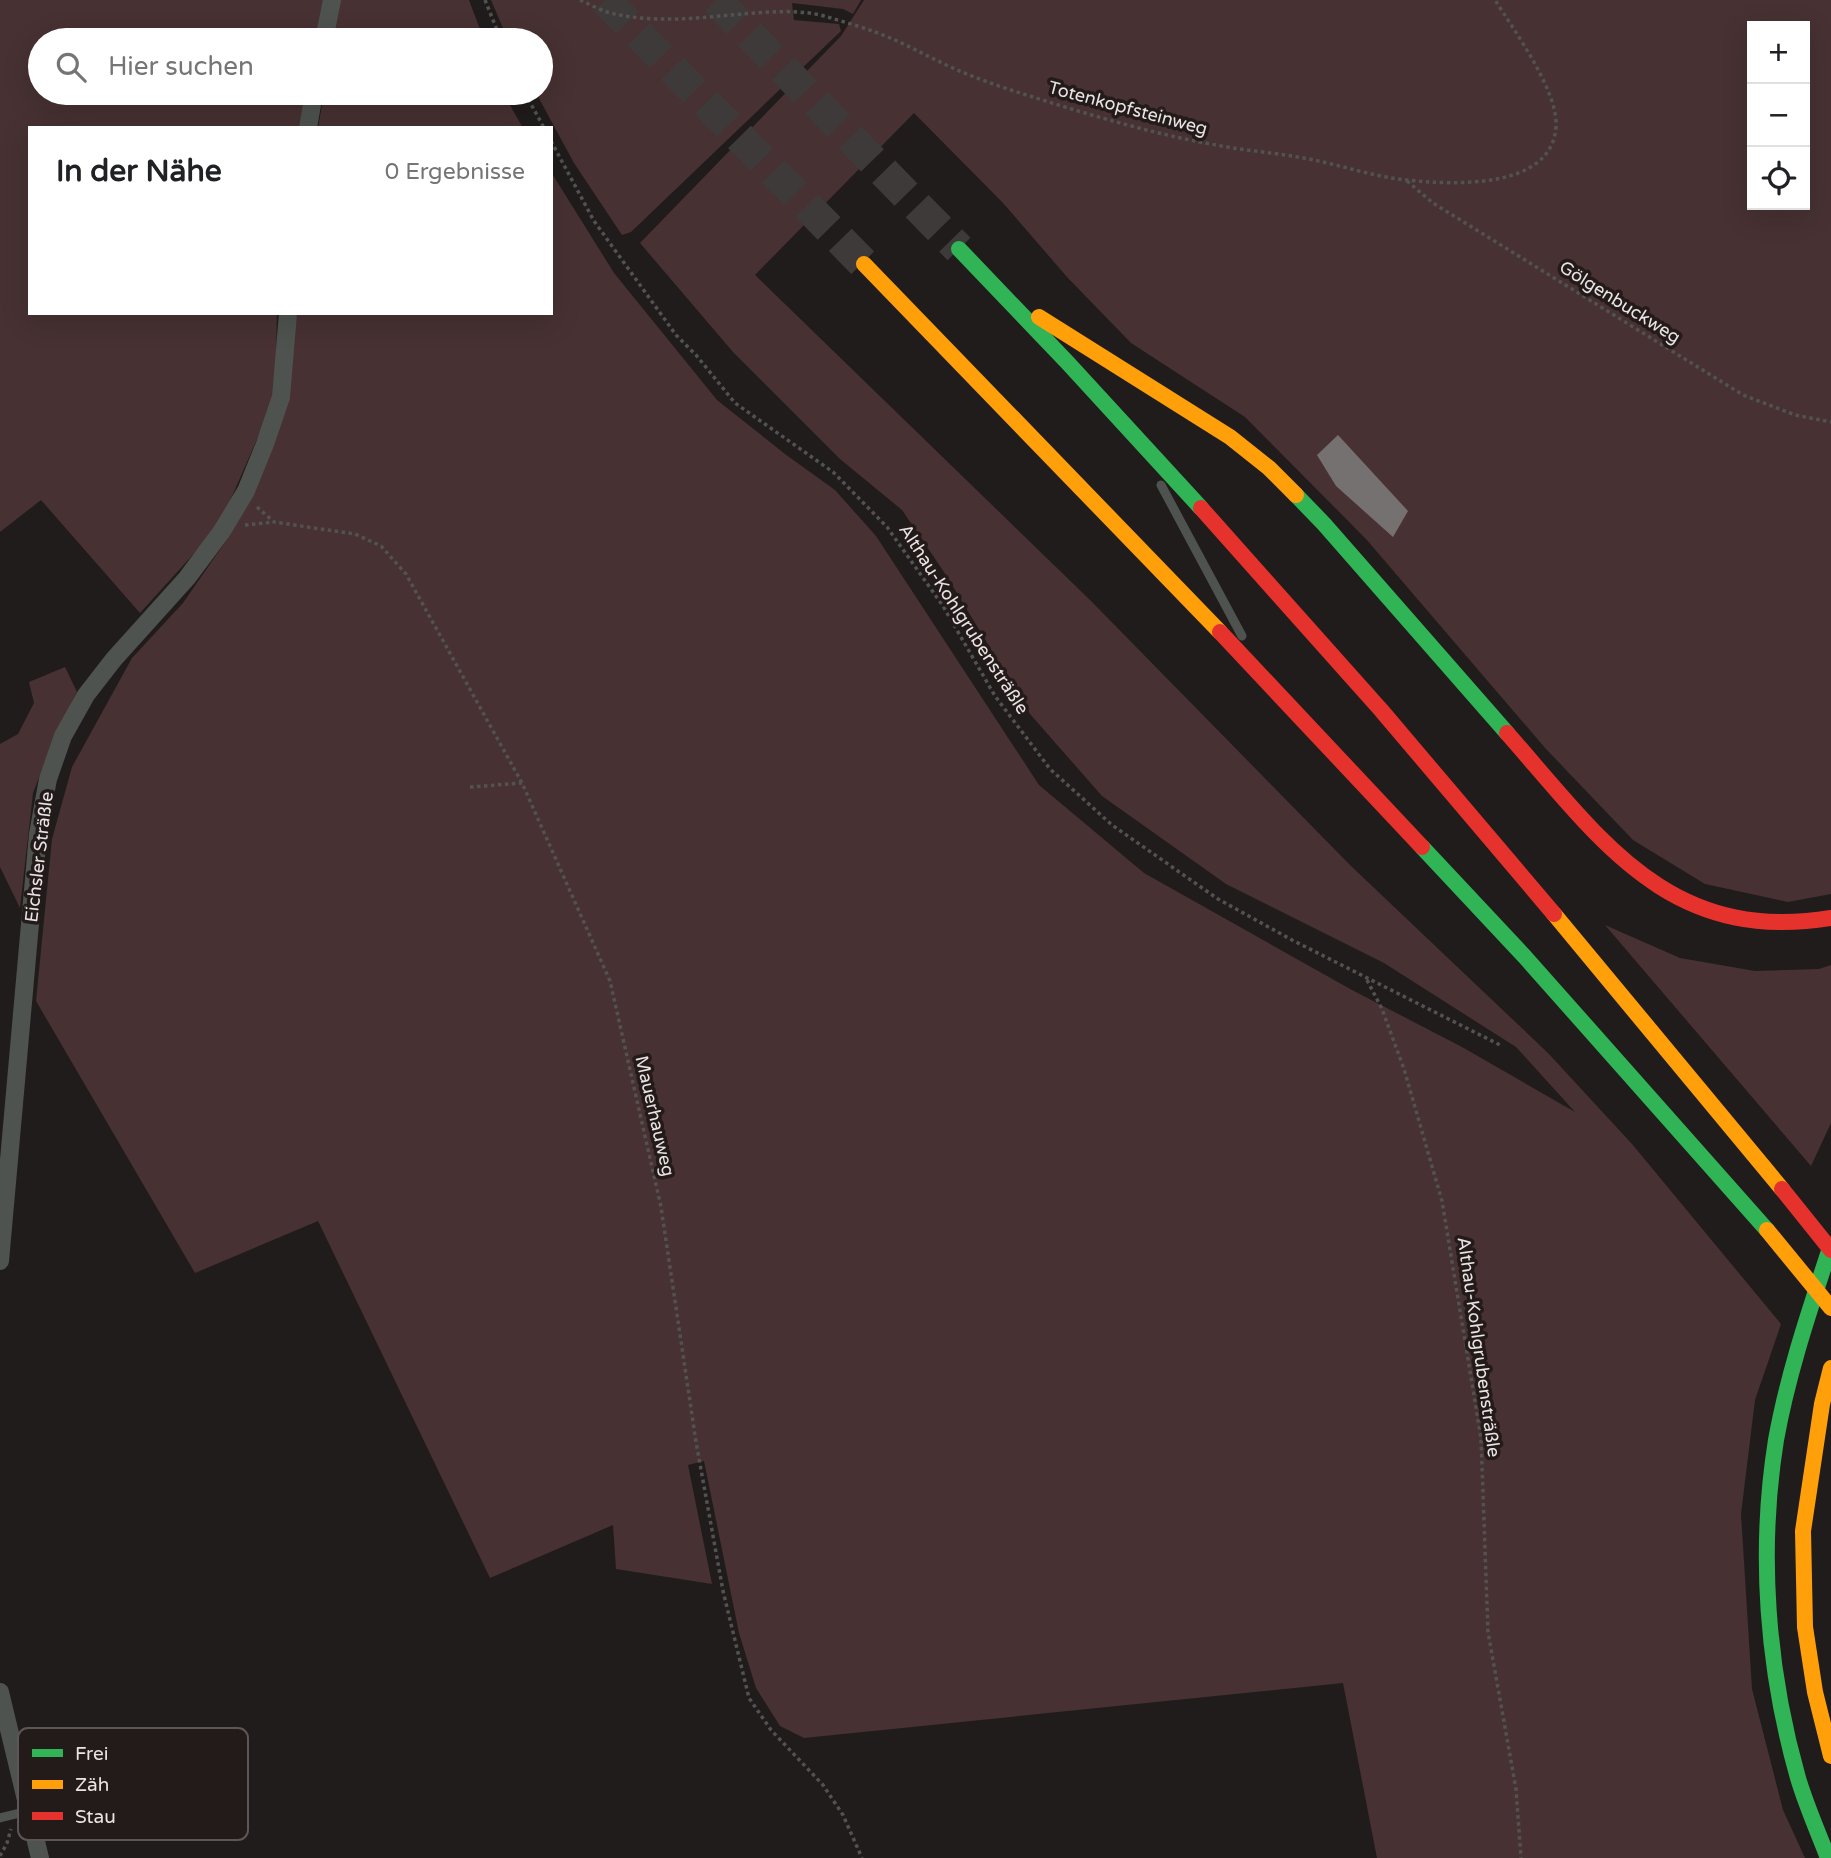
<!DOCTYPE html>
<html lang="de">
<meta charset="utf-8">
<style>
body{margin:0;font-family:"Varela Round",sans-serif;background:#f2f2f2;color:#202124}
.controls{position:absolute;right:21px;top:21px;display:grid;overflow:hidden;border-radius:0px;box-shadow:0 7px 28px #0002}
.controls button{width:63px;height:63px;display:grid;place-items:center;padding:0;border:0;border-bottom:2px solid #e0e0e0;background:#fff;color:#202124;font:35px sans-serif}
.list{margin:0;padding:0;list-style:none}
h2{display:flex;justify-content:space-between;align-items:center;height:91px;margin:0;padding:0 28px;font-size:30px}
h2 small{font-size:23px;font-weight:400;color:#757577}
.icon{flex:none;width:38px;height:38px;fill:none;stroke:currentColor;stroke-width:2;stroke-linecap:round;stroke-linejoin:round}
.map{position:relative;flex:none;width:1831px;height:1858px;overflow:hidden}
.search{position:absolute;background:#fff;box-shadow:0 7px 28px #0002;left:28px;top:28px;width:525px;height:77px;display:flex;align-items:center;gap:18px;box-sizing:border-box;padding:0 24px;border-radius:38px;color:#757577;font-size:26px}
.panel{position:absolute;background:#fff;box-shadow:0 7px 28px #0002;left:28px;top:126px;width:525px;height:189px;border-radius:0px}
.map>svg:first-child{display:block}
.green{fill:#473132;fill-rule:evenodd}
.building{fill:#767171}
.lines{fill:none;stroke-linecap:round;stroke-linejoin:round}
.highway-tunnel{stroke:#3f3a3a;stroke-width:32;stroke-dasharray:32 16;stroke-linecap:butt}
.path{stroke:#525351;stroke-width:3.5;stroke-dasharray:3.5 3.5;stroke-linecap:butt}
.lane{stroke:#4f534f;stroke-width:9}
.street{stroke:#4f534f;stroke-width:18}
.fast{stroke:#30b455;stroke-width:16}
.slow{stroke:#ff9f0a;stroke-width:16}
.jam{stroke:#e5322d;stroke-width:16}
.slow-bridge{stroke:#ff9f0a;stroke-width:16}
.jam-bridge{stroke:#e5322d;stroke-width:16}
.labels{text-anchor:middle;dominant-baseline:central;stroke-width:7;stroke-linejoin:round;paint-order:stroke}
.street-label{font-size:18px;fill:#e9e3e3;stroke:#231a1a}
.key{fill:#231a1a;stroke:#5e5656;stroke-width:2}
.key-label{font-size:19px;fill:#e9e3e3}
</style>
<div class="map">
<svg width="1831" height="1858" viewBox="0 0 1831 1858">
<rect width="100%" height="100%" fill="#211c1c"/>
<!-- green -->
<path class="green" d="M0 0H324L317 40H40V93H307L301 128H30V313H277L275 398 219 526 140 613 41 500 0 532Z
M340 0H469L484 40H333Z
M491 0H861L853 14 843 9 792 3 794 20 839 24 841 31 631 232 622 235 574 163 536 93H541V40H508Z
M864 0H1831V894L1788 902 1705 884 1633 840 1546 749 1366 539 1245 417 1131 343 1067 277 1003 203 914 113 755 275 1091 601 1350 865 1548 1053 1632 1144 1781 1324 1755 1400 1741 1514 1752 1689 1783 1810 1805 1858H1377L1343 1683 804 1738 780 1726 756 1688 739 1633 704 1461 688 1465 712 1584 616 1569 613 1525 490 1578 318 1221 195 1273 36 1001 52 839 72 767 132 658 183 603 230 535 270 446 292 313H551V172L614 273 717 400 785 454 835 490 876 536 1039 785 1144 873 1352 990 1462 1047 1575 1112 1516 1047 1384 963 1226 884 1102 796 1030 714 946 575 902 510 840 459 733 352 640 243 841 36ZM1752 26H1805V205H1752Z
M324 93H503L523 128H318Z
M65 667 77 692 54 738 33 793 20 908 0 867V744L18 734 34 703 29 682Z
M1605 925 1680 958 1755 971 1819 969 1831 965V1123L1811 1166Z"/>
<!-- building -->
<path class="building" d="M1338 435 1408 511 1393 537 1336 486 1317 455Z"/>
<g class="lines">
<!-- highway-tunnel -->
<path class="highway-tunnel" d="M605 0 864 264
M716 0 959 249"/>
<!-- path -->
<path class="path" d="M485 0 501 40
M580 0C589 4 598 9 607 12 651 24 697 18 742 14 769 12 798 9 824 16 841 21 859 26 875 32 903 42 928 57 955 69 980 80 1007 89 1033 97 1093 116 1154 134 1216 145 1247 151 1278 153 1309 159 1341 165 1374 177 1407 180 1452 185 1553 190 1556 126 1558 91 1514 30 1495 0
M525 93 544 128
M551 141 594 221 676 335 696 355 735 403 833 472 887 527 943 606 995 696 1050 769 1112 825 1218 899 1292 940 1502 1046
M1407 181 1433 203 1743 395 1795 415 1831 422
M257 507 274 522 355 534 381 546 406 574 522 783 610 981 661 1207 696 1442 723 1591 749 1698 771 1730 823 1785 843 1815 862 1858
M245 525 274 522
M470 787 522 783
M1367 980 1382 1009 1404 1069 1442 1201 1481 1438 1488 1632 1516 1789 1521 1858
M0 1856 7 1843 11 1829"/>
<!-- lane -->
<path class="lane" d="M1161 485 1242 636
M0 1818 28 1811"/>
<!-- street -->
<path class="street" d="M324 40 332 0
M308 128 314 93
M0 1261 38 834 48 779 63 736 86 695 114 659 187 578 222 531 246 491 265 444 281 397 288 313
M0 1692 40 1858"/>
<!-- fast -->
<path class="fast" d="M959 249 1067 362 1201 508
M1296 495 1324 524 1507 733
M1422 847 1525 957 1767 1230
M1828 1858C1818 1832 1806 1805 1798 1778 1767 1669 1758 1552 1776 1440 1788 1373 1810 1309 1831 1245"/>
<!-- slow -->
<path class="slow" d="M864 264 1220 632
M1039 317 1230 437 1269 468 1296 495
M1554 914 1782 1189
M1831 1368 1822 1404 1803 1531 1805 1627 1815 1692 1831 1756"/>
<!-- jam -->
<path class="jam" d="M1201 508 1381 710 1554 914
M1220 632 1422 847
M1507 733C1601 840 1669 944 1831 918"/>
<!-- slow-bridge -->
<path class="slow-bridge" d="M1767 1230 1831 1308"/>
<!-- jam-bridge -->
<path class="jam-bridge" d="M1782 1189 1831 1250"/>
</g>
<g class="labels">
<!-- street labels -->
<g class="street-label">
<text transform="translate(1128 108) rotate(15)">Totenkopfsteinweg</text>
<text transform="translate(1620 302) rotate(32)">Gölgenbuckweg</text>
<text transform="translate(964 619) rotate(57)">Althau-Kohlgrubensträßle</text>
<text transform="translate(39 857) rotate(-83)">Eichsler Sträßle</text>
<text transform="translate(655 1116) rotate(77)">Mauerhauweg</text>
<text transform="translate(1479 1347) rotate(82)">Althau-Kohlgrubensträßle</text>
</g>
</g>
<!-- legend -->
<rect x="18" y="1728" width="230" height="112" rx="10" class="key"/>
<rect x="32" y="1749" width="31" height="8" fill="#30b455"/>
<rect x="32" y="1780" width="31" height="9" fill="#ff9f0a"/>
<rect x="32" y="1812" width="31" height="8" fill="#e5322d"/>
<g class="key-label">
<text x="75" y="1760">Frei</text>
<text x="75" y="1791">Zäh</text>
<text x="75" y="1823">Stau</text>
</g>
</svg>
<div class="controls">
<button>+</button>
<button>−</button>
<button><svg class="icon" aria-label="locate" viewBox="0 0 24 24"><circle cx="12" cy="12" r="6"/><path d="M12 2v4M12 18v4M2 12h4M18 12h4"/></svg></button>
</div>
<div class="search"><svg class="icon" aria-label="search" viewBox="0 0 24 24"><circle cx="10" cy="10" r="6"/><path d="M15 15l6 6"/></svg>Hier suchen</div>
<section class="panel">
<h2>In der Nähe<small>0 Ergebnisse</small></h2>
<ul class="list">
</ul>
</section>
</div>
